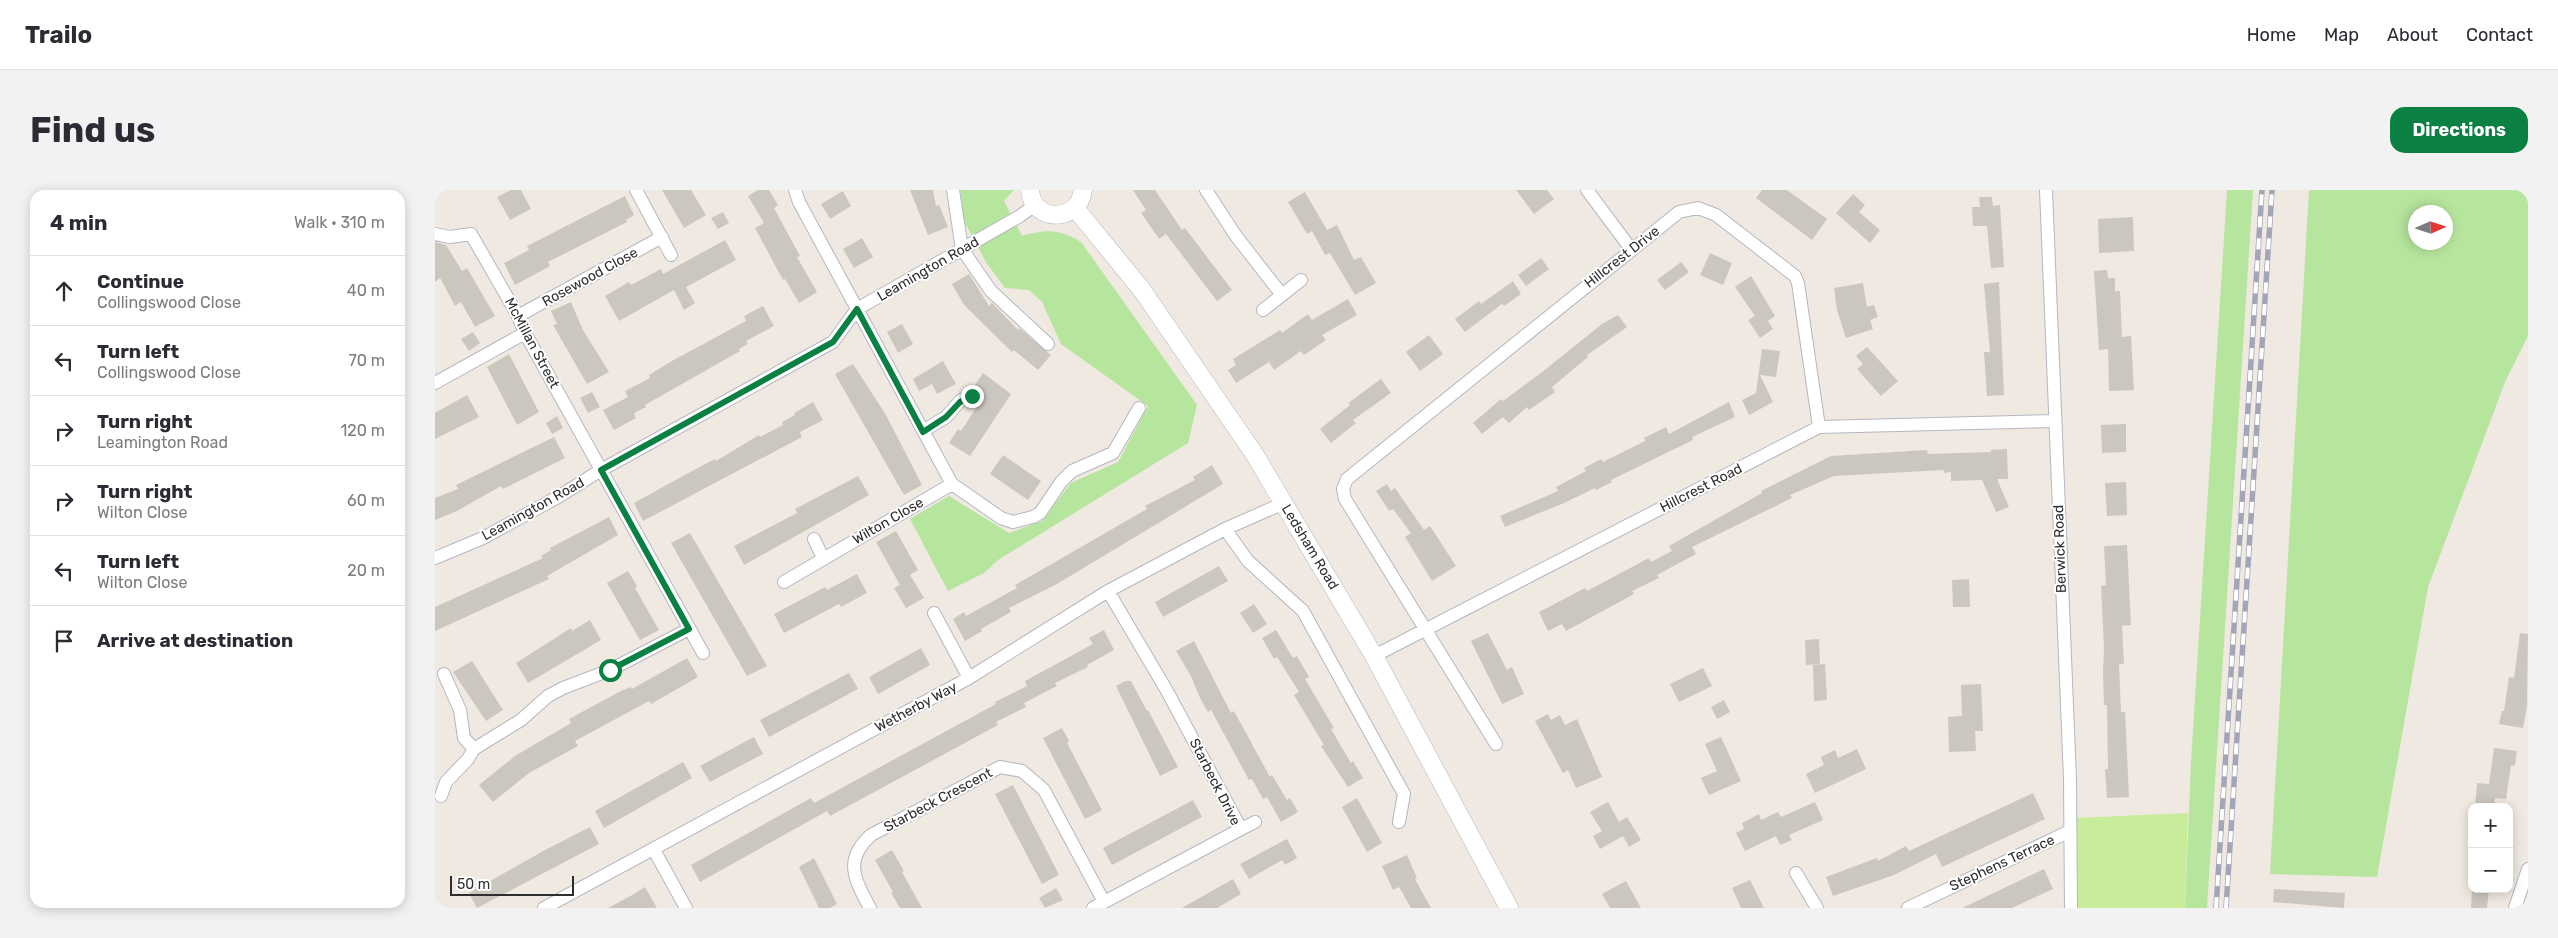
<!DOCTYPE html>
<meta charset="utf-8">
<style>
body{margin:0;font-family:Rubik,sans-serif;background:#f2f2f3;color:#2b2b33}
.controls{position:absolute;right:15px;bottom:15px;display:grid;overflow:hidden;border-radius:10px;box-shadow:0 2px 12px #0003}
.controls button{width:45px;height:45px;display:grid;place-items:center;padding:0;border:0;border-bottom:1px solid #e1e1e2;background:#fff;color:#2b2b33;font:25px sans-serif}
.compass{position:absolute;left:1973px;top:15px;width:45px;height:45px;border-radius:50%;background:#fff;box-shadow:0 2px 12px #0003;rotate:87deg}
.scale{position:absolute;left:15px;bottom:12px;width:124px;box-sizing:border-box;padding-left:5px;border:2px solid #2e2e2e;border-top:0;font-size:14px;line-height:18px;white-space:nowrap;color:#2e2e2e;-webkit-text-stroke:4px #fff;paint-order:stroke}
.stop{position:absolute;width:15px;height:15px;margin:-11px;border:4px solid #0b8043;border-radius:50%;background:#fff}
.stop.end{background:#0b8043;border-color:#fff;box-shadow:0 1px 5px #0008}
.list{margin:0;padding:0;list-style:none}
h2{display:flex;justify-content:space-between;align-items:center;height:65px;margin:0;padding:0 20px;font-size:21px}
h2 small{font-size:16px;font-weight:400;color:#7c7c81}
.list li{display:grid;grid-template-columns:32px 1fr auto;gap:15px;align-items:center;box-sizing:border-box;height:70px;padding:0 20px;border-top:1px solid #e1e1e2}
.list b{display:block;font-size:19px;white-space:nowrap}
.list p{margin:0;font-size:16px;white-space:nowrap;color:#7c7c81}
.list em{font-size:16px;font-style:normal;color:#7c7c81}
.icon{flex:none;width:28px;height:28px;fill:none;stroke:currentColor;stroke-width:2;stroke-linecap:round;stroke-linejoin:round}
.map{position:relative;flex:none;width:2093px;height:718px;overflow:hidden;border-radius:15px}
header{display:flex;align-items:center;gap:30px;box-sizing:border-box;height:70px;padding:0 25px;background:#fff;border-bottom:1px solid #e1e1e2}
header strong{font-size:24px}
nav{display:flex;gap:28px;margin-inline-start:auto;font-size:18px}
.intro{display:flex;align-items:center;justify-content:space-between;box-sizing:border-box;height:120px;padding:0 30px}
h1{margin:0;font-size:35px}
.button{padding:12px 22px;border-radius:15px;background:#0b8043;color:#fff;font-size:18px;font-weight:700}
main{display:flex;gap:30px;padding:0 30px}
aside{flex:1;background:#fff;border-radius:15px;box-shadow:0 2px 12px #0003}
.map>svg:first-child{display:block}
.green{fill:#b6e59e;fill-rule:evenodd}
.pitch{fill:#c9ec9a}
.building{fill:#cbc7bf}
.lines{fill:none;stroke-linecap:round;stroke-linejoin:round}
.street-casing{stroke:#b4b7c1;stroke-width:14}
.secondary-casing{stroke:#b4b7c1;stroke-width:19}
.street{stroke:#fff;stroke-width:12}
.secondary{stroke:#fff;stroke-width:18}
.rail-casing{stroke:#a3a6b8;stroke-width:5.5}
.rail{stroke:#fff;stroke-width:4;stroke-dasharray:11;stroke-linecap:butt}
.route{stroke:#0b8043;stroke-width:6}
.labels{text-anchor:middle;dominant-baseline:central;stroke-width:4;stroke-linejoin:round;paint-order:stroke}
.street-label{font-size:14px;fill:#2e2e2e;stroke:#fff}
</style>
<header>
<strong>Trailo</strong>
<nav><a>Home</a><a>Map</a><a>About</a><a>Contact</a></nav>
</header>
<div class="intro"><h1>Find us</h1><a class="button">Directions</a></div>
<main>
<aside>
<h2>4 min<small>Walk · 310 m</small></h2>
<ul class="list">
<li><svg class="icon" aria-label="ahead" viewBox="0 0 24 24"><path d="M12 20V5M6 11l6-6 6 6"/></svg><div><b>Continue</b><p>Collingswood Close</p></div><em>40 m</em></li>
<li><svg class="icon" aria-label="left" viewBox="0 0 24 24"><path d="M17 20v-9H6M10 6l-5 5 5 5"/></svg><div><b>Turn left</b><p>Collingswood Close</p></div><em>70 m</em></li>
<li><svg class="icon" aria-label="right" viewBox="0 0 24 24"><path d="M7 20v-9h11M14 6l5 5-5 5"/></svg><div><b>Turn right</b><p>Leamington Road</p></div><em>120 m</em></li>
<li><svg class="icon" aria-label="right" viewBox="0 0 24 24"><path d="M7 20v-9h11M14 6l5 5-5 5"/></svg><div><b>Turn right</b><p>Wilton Close</p></div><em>60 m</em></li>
<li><svg class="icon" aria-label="left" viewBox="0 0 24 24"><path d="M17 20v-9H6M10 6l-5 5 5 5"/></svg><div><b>Turn left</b><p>Wilton Close</p></div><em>20 m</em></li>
<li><svg class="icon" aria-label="arrive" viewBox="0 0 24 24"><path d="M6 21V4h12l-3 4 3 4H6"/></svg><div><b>Arrive at destination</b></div></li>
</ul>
</aside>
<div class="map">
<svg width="2093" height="718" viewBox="0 0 2093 718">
<rect width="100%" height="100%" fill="#efe9e1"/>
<!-- green -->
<path class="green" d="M525 0H579L569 11 587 46C613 39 623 39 646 52L762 215 753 253 563 370 549 383 513 401 475 329 514 306 574 343 607 331 636 293 683 272 713 216 626 154 607 112 594 100 570 98 551 72 528 29Z
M1792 0H1818L1772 718H1750L1756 572Z
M1874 0H2093V146L2070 192 1993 397 1942 687 1835 684ZM1980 22H2010V52H1980Z"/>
<!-- pitch -->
<path class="pitch" d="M1753 623 1750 718H1643L1640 628Z"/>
<!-- building -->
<path class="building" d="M76 0H86L96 19 75 30 62 7Z
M227 0H256L271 25 249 38Z
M323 0H334L343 15 339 18 365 66 362 67 382 102 364 113 350 89 348 90 320 38 329 33 313 6Z
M475 0H498L501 16 504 15 513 37 493 45Z
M698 0H720L747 40 750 38 797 100 782 111 731 44 724 49 706 23 711 20Z
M1081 0H1112L1119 9 1099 24Z
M1327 0H1352L1392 29 1377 50 1321 8Z
M408 1 416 16 395 29 386 14Z
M870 2 892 40 902 35 919 70 926 67 941 93 920 105 895 63 890 65 877 41 872 44 853 12Z
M1418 4 1430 15 1424 22 1445 40 1435 53 1401 23Z
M190 6 199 25 191 30 192 32 113 72 115 76 80 95 69 73 94 60 92 56Z
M1544 7H1557L1558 16 1565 15 1569 77 1556 78 1552 36H1538L1537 17H1545Z
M288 22 294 33 283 39 276 28Z
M1698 27 1699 61 1664 63 1663 29Z
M427 48 438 67 419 78 408 59Z
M290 50 301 70 251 97 260 113 249 120 239 100 184 131 170 106 194 92 196 95 226 79 228 84Z
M0 52 11 55 27 81 32 78 60 126 40 137 26 112 20 116 5 88 0 92Z
M1275 63 1297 73 1288 95 1265 85Z
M1106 68 1114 79 1091 96 1083 85Z
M1246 72 1254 82 1230 100 1222 90Z
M1672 80 1673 88H1680V101H1685L1687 147 1696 146 1699 200 1674 201 1673 159 1664 160 1659 81Z
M534 84 554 116 557 113 583 140 584 138 616 165 603 180 579 160 577 162 529 115 517 94Z
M1316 86 1340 126 1333 131 1338 139 1325 148 1313 130 1320 126 1300 97Z
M1078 91 1086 104 1069 116 1067 114 1030 142 1020 129 1044 111 1046 114Z
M1564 92 1569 205 1552 206 1549 162H1555L1549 94Z
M1428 93 1432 117 1439 115 1443 127 1435 130 1438 139 1411 148 1402 120 1399 98Z
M913 109 922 125 887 145 891 150 869 165 866 161 839 180 834 172 801 193 793 180 801 175 798 169 845 140 847 143 873 124 877 130Z
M136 112 148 140 174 182 152 194 118 135 122 134 116 121Z
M328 116 339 136 311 151 313 154 304 159 305 161 210 215 211 217 199 223 201 228 179 240 168 220 193 207 190 201 215 188 214 185 235 172 311 131 309 126Z
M1183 125 1192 137 1152 165 1153 167 1117 197 1120 202 1094 220 1092 217 1074 233 1068 227 1047 244 1038 233 1066 209 1068 211 1106 183 1167 134Z
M467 134 478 154 463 163 452 142Z
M38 142 45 153 34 161 26 149Z
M994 145 1008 164 985 181 971 162Z
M1432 157 1463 191 1446 206 1422 179 1428 174 1421 166Z
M1327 159 1345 161 1341 187 1325 185 1338 212 1314 225 1307 210 1321 203Z
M74 164 104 222 82 235 52 177Z
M508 171 521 194 502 204 497 194 484 201 478 189Z
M418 174 451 225 487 295 469 305 400 184Z
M548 183 576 204 535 266 514 253 523 239 526 241 545 212 543 211 549 203 540 195Z
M946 189 956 203 918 230 921 233 896 253 885 239 915 215 913 213Z
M157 202 165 217 153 223 145 208Z
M32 205 44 227 0 249V223Z
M378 212 388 230 365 242 367 247 208 331 199 313 257 281 280 269 281 271 324 245 325 247 348 235 347 232 360 225 359 223Z
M1294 212 1300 227 1257 247 1258 250 1176 290 1177 292 1161 300 1160 298 1129 313 1070 337 1065 326 1123 301 1121 297 1151 281 1149 278 1166 269 1168 272 1210 251 1209 248 1231 237 1234 244Z
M122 226 128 238 117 244 111 233Z
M1691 234V262L1667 263 1666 235Z
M119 247 130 268 68 299 66 296 22 321 0 330V308L23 299 21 295Z
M1572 259 1573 289H1562L1574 317 1561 322 1547 290 1516 291V282L1509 283V280L1399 286 1355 305 1357 308 1257 357 1261 364 1222 385 1224 388 1197 401 1199 404 1131 441 1127 434 1113 441 1104 422 1150 398 1152 401 1214 368 1216 372 1237 361 1234 356 1327 303 1326 301 1396 266 1492 260 1493 264 1556 262V260Z
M568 265 606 291 593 310 555 284Z
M777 275 788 294 622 394 574 418 576 422 546 439 547 441 530 451 518 429 529 422 531 426 582 398 580 395 712 319 710 316 760 290 758 287Z
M423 286 434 305 309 375 299 356 362 323 360 319Z
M1691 292 1692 325 1672 326 1670 293Z
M952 294 956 301 960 298 989 340 995 336 1021 376 997 391 970 347 976 343 958 319 954 321 941 301Z
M174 327 183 345 112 386 114 389 0 441V417L108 368 106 366 116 360 115 358Z
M461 341 483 380 475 385 489 408 471 418 459 398 465 395 441 352Z
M255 343 332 476 312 486 236 353Z
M1692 355 1696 435 1687 436 1689 474H1684L1686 522H1690L1694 607 1672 608 1670 579H1673L1672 515H1669L1668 481 1669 458 1666 396 1671 395 1669 356Z
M784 376 793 391 728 427 720 412Z
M193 381 202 396 200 398 224 440 205 450 172 393Z
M422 384 432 403 406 417 404 414 349 443 339 424 390 397 392 400Z
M1534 389 1535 417H1518L1517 390Z
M819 414 832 434 818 443 805 423Z
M155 430 166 450 93 493 81 473 136 438 137 441Z
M669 440 679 460 652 475 653 477 620 493 622 496 589 513 591 517 561 532 563 535 395 626 392 621 265 692 256 675 376 608 379 613 561 514 560 512 592 496 590 491 658 454 654 448Z
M841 440 858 468 862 466 874 487 870 489 899 538 896 539 916 573 918 571 928 588 913 597 886 556 889 555 859 505 864 502 842 467 839 469 827 448Z
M1053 443 1072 480 1077 477 1089 504 1067 514 1036 451Z
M2085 443 2093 444 2092 516 2088 538 2064 534 2067 521H2069L2074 487 2079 488Z
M1384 449 1385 474 1371 475 1370 450Z
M759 451 796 523 799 521 835 587 837 585 852 610 855 608 863 622 846 632 832 607 828 609 817 589 814 590 776 520 773 522 765 508 756 486 741 461Z
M486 458 495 475 443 504 434 487Z
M252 468 263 487 216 514 214 511 140 551 143 556 94 583 58 612 44 595 80 566 136 533 134 529 186 501 196 497 197 499Z
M37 471 68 520 51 531 18 482Z
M1390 474 1392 510 1379 511 1378 475Z
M1268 478 1277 496 1244 512 1235 494Z
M414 483 423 499 334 547 325 530Z
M690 491H696L712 521 713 520 743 577 725 586 681 496Z
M1546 494 1548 541H1540L1541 561 1514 562 1513 527 1527 526 1526 495Z
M1289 510 1295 522 1282 529 1276 517Z
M1113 524 1116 530 1125 525 1130 535 1142 529 1167 587 1141 598 1133 580 1128 583 1100 531Z
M627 538 634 551 632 553 667 620 650 629 608 548Z
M319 547 328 564 275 592 265 576Z
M1286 547 1306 591 1274 605 1266 588 1282 581 1270 554Z
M2059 558 2082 561 2080 576 2076 575 2071 609 2060 608 2059 617H2040L2042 593 2054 594Z
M1422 559 1431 579 1380 603 1371 584 1389 575 1386 567 1400 560 1403 568Z
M248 572 257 588 169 638 160 621Z
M578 595 624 685 607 694 560 604Z
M1598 603 1610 629 1507 677 1501 664 1459 685 1398 706 1391 687 1442 668 1443 671 1471 656 1474 661Z
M922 608 947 653 932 662 907 617Z
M758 610 767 627 677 675 668 658Z
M1173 612 1184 632 1192 627 1206 650 1194 657 1188 646 1165 659 1158 646 1167 641 1155 622Z
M1380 612 1388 630 1354 645 1357 650 1345 655 1341 646 1310 661 1301 643 1309 639 1307 633 1324 624 1326 630 1343 622 1346 627Z
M155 637 164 654 42 718 34 703 110 660Z
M852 649 862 668 850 675 847 670 814 689 805 674Z
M457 660 469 681 467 682 487 718H465L456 703 458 702 440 670Z
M972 665 982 688 980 689 996 718H976L964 697 958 700 947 676Z
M379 668 402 714 395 718H384L364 677Z
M1609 679 1618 699 1577 718H1527Z
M798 689 806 704 782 718H747Z
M1315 690 1329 718H1306L1297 698Z
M1191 691 1206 718H1175L1167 704Z
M210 697 222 718H173L199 704Z
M621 698 628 710 610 718 604 708Z
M1839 699 1910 703 1909 718 1838 712Z
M2037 699H2054L2052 718H2036Z"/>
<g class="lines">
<!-- street casing -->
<g class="street-casing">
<path id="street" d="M201 0 236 65
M360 0 364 12 517 294 566 328 578 332 598 327 605 323 626 292 637 281 678 263 704 218
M518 0 527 59 556 101 613 154
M771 0 801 46 847 105
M1152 0 1196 59
M1611 0 1635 589 1636 718
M0 44 15 47 36 44 83 126 90 143 268 463
M828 120 866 90
M83 126 227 47
M0 193 90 143
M488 241 511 227 525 211 539 203
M790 339 813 371 868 421 969 604 964 632
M379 349 388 368
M0 368 48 348 123 307 166 280 398 152 422 119 585 26 600 15
M349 392 517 294
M499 423 534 488
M939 466 1384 237 1619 231
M9 484 25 520 29 548 39 559
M1061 554 910 309 908 299 912 289 1244 22 1263 18 1281 25 1360 86 1363 93 1384 237
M6 606 11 592 33 569 39 559 86 530 113 506 128 498 175 480 254 439
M806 639 820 632
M219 660 251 718
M1361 683 1382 718
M109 718 534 488 673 401 790 339 849 313
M435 718C420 690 408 670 436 645L565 577 587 581 609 600 669 712
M658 718 806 639 732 501 673 401
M1473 718 1635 641
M2080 718 2093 679"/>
</g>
<!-- secondary casing -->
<g class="secondary-casing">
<path id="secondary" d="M595 0C597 33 644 33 648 0
M640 18 707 100 820 265 939 466 1074 718"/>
</g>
<!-- street -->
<use href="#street" class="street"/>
<!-- secondary -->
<use href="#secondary" class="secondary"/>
<!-- rail casing -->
<g class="rail-casing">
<path id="rail" d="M1781 718 1827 0
M1791 718 1837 0"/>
</g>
<!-- rail -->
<use href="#rail" class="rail"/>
</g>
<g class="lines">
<!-- route -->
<path class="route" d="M175 480 254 439 166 280 398 152 422 119 488 242 511 227 525 212 537 206"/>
</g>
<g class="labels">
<!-- street labels -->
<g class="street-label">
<text transform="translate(1187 67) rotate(-38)">Hillcrest Drive</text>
<text transform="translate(493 79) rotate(-30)">Leamington Road</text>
<text transform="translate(155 87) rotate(-29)">Rosewood Close</text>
<text transform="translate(97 153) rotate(62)">McMillan Street</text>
<text transform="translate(1266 298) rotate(-27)">Hillcrest Road</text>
<text transform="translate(98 319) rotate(-29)">Leamington Road</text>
<text transform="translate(453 331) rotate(-30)">Wilton Close</text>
<text transform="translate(875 357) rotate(59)">Ledsham Road</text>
<text transform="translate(1625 359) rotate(-92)">Berwick Road</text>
<text transform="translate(481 517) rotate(-28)">Wetherby Way</text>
<text transform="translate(780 592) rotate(63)">Starbeck Drive</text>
<text transform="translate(503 610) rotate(-28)">Starbeck Crescent</text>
<text transform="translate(1567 673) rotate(-25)">Stephens Terrace</text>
</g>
</g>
</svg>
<div class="controls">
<button>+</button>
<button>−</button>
</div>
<svg class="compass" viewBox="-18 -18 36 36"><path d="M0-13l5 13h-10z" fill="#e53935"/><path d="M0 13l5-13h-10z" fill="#7c7c81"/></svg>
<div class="scale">50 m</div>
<div class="stop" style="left:175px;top:480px"></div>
<div class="stop end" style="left:537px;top:206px"></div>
</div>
</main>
